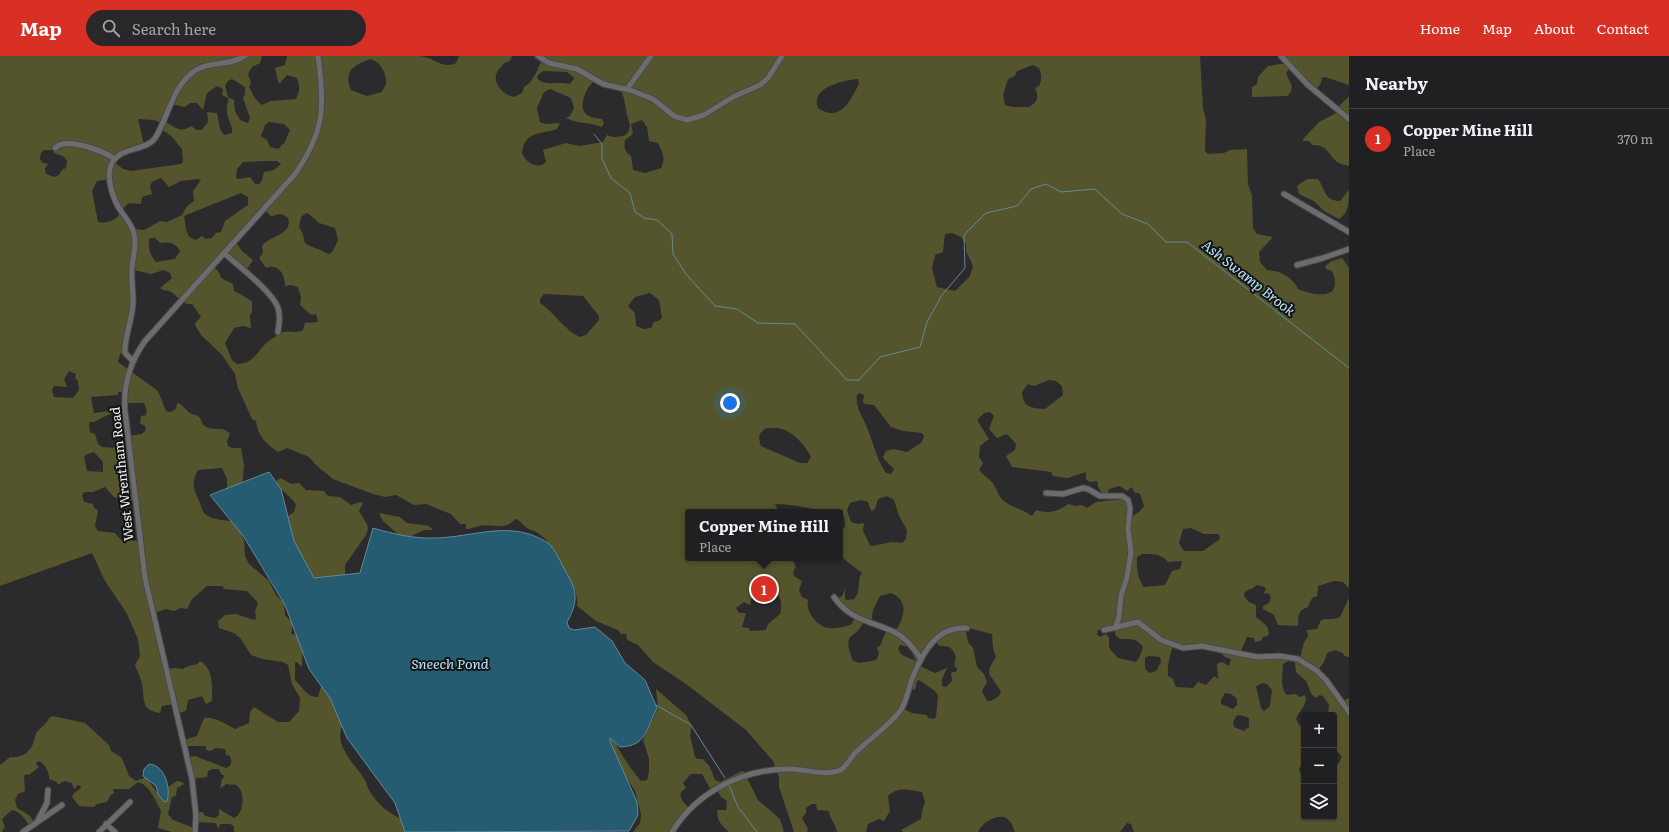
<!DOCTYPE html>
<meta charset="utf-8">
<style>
body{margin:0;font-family:Literata,serif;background:#28282a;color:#f1f3f6}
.controls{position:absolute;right:12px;bottom:12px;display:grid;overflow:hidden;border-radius:4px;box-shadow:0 1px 3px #0004}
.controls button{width:36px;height:36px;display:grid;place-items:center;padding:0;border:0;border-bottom:1px solid #3d3e40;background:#202022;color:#f1f3f6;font:20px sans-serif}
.you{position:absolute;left:730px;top:347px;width:14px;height:14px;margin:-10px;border:3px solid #fff;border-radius:50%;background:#1a73e8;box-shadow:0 0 0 6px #1a73e833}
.badge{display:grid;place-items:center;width:26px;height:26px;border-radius:50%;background:#d93025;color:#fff;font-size:13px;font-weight:700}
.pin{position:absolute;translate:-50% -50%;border:2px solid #fff;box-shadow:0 1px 4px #0006}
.popup{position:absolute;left:685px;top:453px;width:158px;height:52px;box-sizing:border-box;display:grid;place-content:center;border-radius:4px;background:#202022;filter:drop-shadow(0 1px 3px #0005);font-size:13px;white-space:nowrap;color:#a2a3a5}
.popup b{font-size:15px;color:#f1f3f6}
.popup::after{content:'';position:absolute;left:50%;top:100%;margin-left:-8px;border:8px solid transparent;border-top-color:#202022}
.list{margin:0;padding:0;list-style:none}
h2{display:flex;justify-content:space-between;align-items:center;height:52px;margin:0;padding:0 16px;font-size:17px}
h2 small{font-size:13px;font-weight:400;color:#a2a3a5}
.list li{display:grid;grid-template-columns:26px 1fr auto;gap:12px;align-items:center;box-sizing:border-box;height:60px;padding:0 16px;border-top:1px solid #3d3e40}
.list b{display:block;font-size:15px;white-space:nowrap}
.list p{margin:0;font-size:13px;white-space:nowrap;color:#a2a3a5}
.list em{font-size:13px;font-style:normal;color:#a2a3a5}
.icon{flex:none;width:22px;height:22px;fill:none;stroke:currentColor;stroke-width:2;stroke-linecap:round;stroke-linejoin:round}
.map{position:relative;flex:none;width:1349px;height:776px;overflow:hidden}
header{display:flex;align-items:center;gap:24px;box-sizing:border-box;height:56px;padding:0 20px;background:#d93025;color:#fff}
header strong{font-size:19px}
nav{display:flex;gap:22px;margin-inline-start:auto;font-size:14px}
.search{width:280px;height:36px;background:#28282a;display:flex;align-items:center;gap:10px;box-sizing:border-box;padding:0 14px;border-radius:22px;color:#a2a3a5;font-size:15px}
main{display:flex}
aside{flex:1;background:#202022}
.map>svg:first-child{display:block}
.green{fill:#54552c;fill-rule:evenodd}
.water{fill:#265c72;stroke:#638999}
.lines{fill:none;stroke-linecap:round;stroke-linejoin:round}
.stream{stroke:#638999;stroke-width:1}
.minor-casing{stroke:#49494b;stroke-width:7}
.minor{stroke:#6c6c6f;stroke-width:5}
.labels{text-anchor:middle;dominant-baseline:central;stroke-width:4;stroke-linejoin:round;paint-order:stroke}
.street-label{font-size:13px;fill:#f2f2f4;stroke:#131314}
.water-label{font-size:14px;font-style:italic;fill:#b7e7fd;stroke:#131314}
</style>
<header>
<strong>Map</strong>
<div class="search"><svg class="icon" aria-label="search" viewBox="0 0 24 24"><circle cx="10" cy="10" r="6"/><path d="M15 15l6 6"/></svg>Search here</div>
<nav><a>Home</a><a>Map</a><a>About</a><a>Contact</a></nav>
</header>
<main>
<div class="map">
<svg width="1349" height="776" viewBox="0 0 1349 776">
<rect width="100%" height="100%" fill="#2b2a2d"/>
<!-- green -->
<path class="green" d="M0 0H262L260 7 252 11 248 18 251 27 249 31 255 42 261 49 271 45 296 43C300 34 300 31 297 22L287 19 280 27 278 26 275 12 285 9 287 0C331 0 375 0 419 0 433 0 441 14 456 7L459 0H512L510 5C504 6 504 8 500 12 489 23 501 39 514 41L522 37 524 31C533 27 538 12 542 4L539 0H1200L1203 52 1206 64 1205 95 1208 98 1224 97 1230 94 1247 93 1248 128 1252 140 1253 172 1257 178 1273 181 1259 196 1260 206 1267 214C1280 215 1292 220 1298 233 1314 240 1345 245 1332 215L1326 213 1325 210 1332 205 1342 202 1349 212V532L1343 526 1334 525 1318 530 1317 540 1312 542 1308 551C1298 554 1298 560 1298 570L1278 569 1274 559 1263 553V550L1269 547 1271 541 1269 538 1263 537 1266 534 1265 531 1257 529C1253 533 1249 533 1245 536L1244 540 1249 546 1256 549V561C1263 567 1271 570 1268 580L1263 581 1261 585 1255 586 1254 582 1247 581 1240 597 1300 603 1304 586 1308 581 1307 574 1317 573 1321 564C1328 562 1333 564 1340 561L1349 542V601L1344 600 1343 597 1335 594 1327 597 1324 606 1318 614 1343 645 1349 642V776H1134L1131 768 1127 767 1120 776H1015C1013 773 1013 769 1011 767 1003 753 982 766 978 776H903L901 774 921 763 922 755 925 746 922 736C910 734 898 730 888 740L890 755 884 765 879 763 868 768 866 776H837C836 768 830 764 829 755L817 754 816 748H812L806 752V757L802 762 808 773 807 776H794L779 731V721L773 705 746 674 686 628 653 606 638 589 627 584 626 578H621L618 574 596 565 577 550C578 534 573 532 566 519 557 504 552 484 536 476 533 474 530 474 527 472 522 469 521 464 515 463 504 476 493 467 479 470 474 471 471 473 466 473V468H460L451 458 426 448 414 449 396 439 385 441 373 438 333 423 317 410 309 401 287 392 278 396C267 389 257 379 256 365L252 363 238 332 235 318 222 299 201 279 196 271 195 267 201 261 192 248C182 250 177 238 169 235 165 234 164 235 160 232L172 222 170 217 164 214 151 218 134 214 132 248 125 297 120 298 118 306 158 335 166 355 170 356 176 353 177 347C183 348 186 355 192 358 195 359 198 359 200 362 202 365 202 368 205 370 214 376 223 369 230 378L227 385 228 390 232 392H241L244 409 242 432 227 434V423L222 412 198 414C190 429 194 433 200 447 201 450 202 455 205 458 212 464 226 465 235 465L244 484 245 500 249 508 269 525 276 539 284 547 285 559 293 568 291 578 301 579 303 581 302 609 301 611 297 606 295 607V624C302 630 307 642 318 641L322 627 344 666C331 688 354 706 364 723 367 726 367 731 369 734 377 748 389 758 404 764L406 776H234V770L230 768H220L218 774 217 769 215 767 196 766V756H203L205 760 215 762 219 759V753L234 762C244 758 246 735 236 729 233 728 229 729 226 728L220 733 222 723 225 720 221 718 219 713H212L208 715 207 721 192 723 188 701 195 700 226 712C232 710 232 705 230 700L226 699 225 693 216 692 210 695 206 694V690H185L184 684 197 680 204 662C214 660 226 668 235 673L249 667 250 656 254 651 278 666H289L299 655 300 642 292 628 288 609 283 606 262 603 251 599 241 583 234 577 219 572 218 565 225 559 236 558 254 564 256 563 255 555 258 547 247 535 224 533 223 530H207L192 543 187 553 181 552 174 555 166 553 154 557 168 613 174 612 183 613 186 611 197 608 200 605C214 613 212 631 212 645L206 648 202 640 188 644 186 655 179 657 174 648 162 650 160 657C140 654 145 643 142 628 141 622 137 615 135 609L140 600 138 583 126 556 105 525 92 497 0 530ZM370 3C380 5 387 17 386 28L382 36 367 40 351 34C343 15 354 9 370 3ZM1033 9 1039 12C1042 19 1042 23 1039 30L1035 32C1039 41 1038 46 1029 51 1021 51 1013 52 1005 49L1003 39 1008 23 1015 20 1017 15ZM543 15 567 16 574 22 572 26 569 28C559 25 544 31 537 22L538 19ZM232 23 245 31V38L243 42 250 62 248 67 240 64 235 55 234 44 228 41 225 30 228 25ZM596 23C602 26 611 27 617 30 626 36 625 58 630 68L629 75 624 80 613 81 607 79 603 86 579 90 566 87 543 94 546 106 542 109C533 111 525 105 522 97 525 74 541 79 557 73L560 67 546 68 540 66 537 52 544 36 550 33 571 42 574 52 570 60 566 62C578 68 590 66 601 71L604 68 602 63C598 62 592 62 589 60 575 53 587 30 596 23ZM858 23 859 28C850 45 840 67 818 52 810 31 844 24 858 23ZM217 30 223 33 222 39 228 42C229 47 226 50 227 55 227 63 233 69 232 77L224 79 220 73 217 57 207 56 208 66 202 74H197L191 70C180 78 174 70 164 65L171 48 185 51 190 47H197L203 54 207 37ZM138 63 154 64 162 67 161 74C173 78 175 86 182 93L183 106 181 108 131 115 123 113 113 105 144 89ZM642 64 647 71 649 85 658 87C663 97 666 102 661 112L645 117 633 114 631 100C624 95 624 91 625 84L633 78 631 68ZM269 66 284 68 290 74 285 86 278 93 270 91 267 84 261 80 265 69ZM44 94H53L54 97 63 100 67 105 66 112 62 114 59 119 54 121 46 118 45 113 48 108 43 107 40 103 41 97ZM264 105H277L281 108 274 114 264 116 262 124 259 128H255L250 121 239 123 236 122 237 113 243 106ZM161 122 169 131 181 125 198 123 201 124 193 135 194 145 187 150 182 159 167 166 160 165 144 174 133 173 121 157C115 164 108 168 98 166L92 135 97 125 109 123 121 154 129 147 141 148 142 141 152 138 150 130 152 126ZM241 137 248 141V149L225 165 221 176 216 177 212 182 206 183 202 180 196 184C184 181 187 171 184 161L186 159ZM265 154 272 161C279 156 282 158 288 162 293 179 271 179 262 190L263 197 259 202 266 212C279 207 285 219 285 230L291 229 298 231 301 241 300 249 311 259 316 258 318 266 305 267 303 274C296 279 287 272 279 278 275 281 270 284 266 287 257 297 252 308 237 308L232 304 225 287 234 272 243 270 251 272 250 259 252 256V246C251 244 237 236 234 235L233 228 221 222 219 216 213 210 225 197 244 215 247 213 253 204 242 195 235 185ZM306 157 309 158 319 167 335 172 338 184 333 195 329 198C325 197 322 194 318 193 297 186 309 186 299 171L301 161ZM952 177 961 181 966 188V195L973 210 970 220 955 235 937 231 932 212 935 199 943 196 945 178ZM151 182H155L160 187C168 186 175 186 180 195L175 203 156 206C150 199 148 192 149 183ZM650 237 659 244 662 262 658 265 654 266 651 272 644 273 636 270 635 257 628 250 635 241ZM544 238 583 240 599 260V264L586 279 580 281C564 274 555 257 540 247V243ZM69 315 76 318 75 322 78 325 79 334 73 342 54 341 52 334 54 330 67 331 64 323ZM1049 324 1056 325 1062 330 1063 339 1045 353C1032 352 1023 352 1022 336L1028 328 1034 330ZM118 336H124L125 347H144L147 355 146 359 141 360 140 367 145 370 146 374 142 378 128 380 123 390 118 392 102 391 98 388 95 378 90 376 89 366H94L118 354 94 357 91 341 118 339ZM859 337 864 339 863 346 865 348 874 349 891 371 903 375 922 377 924 380 922 386 907 396 894 393 886 395 883 401 885 404 894 413 891 418 886 417C877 404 874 389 868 374 864 362 855 353 857 339ZM990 356 994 360 989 373 997 382 1007 378 1016 388 1015 394 1006 400 1012 411 1051 416 1053 420 1068 422 1086 416V423L1090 426 1097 425 1098 431 1104 440H1107L1109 433 1120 430 1127 435 1132 431 1134 436 1140 438 1144 450C1140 457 1134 457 1129 465V450L1123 443 1096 446 1087 452 1082 449 1076 450 1068 448C1058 456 1047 458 1036 454L1033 459H1030C1023 453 1013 452 1005 446 997 440 997 431 991 425 987 421 983 419 979 414L983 407 979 401 980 390 989 383 977 364 984 357ZM766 372C771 372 777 371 782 373 793 376 806 390 811 401L807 407H800L761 390C758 381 758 378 766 372ZM94 396 103 406V416L87 415 84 401 87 398ZM105 431 114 441 135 445 139 485 121 484 115 477 98 475 95 470 98 454 94 452 93 448 84 446 82 440 84 436H93ZM887 440 894 444 899 460 907 474 906 483 902 487 892 486 872 490 870 489 863 475 864 467 858 468 851 466 847 454 850 447 861 444 868 446 871 455 875 453 878 443ZM775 448C797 448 818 456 840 456V459L844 461 845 471 840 473V500L862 517C856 525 862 535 854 543L847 544 845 543V532L843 539 836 544 855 561 852 568C845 571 836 573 829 572 818 571 805 556 808 544L802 541 799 534 802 525 794 520 793 515 796 511 792 502H688V456H779ZM1191 472 1204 478H1219L1220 483 1203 495H1184L1179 487 1183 473ZM1142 498C1152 498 1161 497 1168 506L1182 505 1180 513 1172 515 1165 529 1144 531C1138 524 1136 510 1137 501ZM760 534C778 533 784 541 780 558L768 568 766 574 750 575 749 572 742 571 746 557H739L736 552 744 546 750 549 753 538ZM891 537C910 545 904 561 895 576L887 573 880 590 877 591 879 598 876 604 860 607 853 605C841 573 855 586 864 565L871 567 873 554 880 540ZM965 571 992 578 993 592 996 601 990 611 989 618 1001 635 999 640 991 645H987L982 635 987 626 984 618 977 611 973 592 968 586ZM1116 571 1115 579 1120 583C1130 583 1137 582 1143 591L1140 600 1136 606 1118 602 1109 592V581L1106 578 1100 581 1097 578 1098 574ZM934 584 940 590C950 590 952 591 956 601L954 610 957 612V615L951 617 952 625 946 631 942 630V623L947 612 935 617 918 609ZM900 589 909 591 916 605 902 599 898 593ZM1173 590 1221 593 1220 596 1225 601 1231 603 1229 610 1222 606 1217 608 1218 623 1214 620 1206 629 1198 626 1193 632 1176 631 1173 623 1168 620C1167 610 1170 599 1173 590ZM1149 600 1160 601 1161 606 1156 615 1150 617 1145 613V602ZM1290 604 1295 607 1296 616 1306 625 1312 639 1316 642 1319 639 1323 640 1329 649 1328 659H1334V694L1337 695 1342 701 1338 708 1334 709V761H1304V725L1299 713 1304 706V671L1299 669 1296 663C1298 655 1309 649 1305 639L1300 641 1295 638 1287 639C1279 630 1283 619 1283 608ZM919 624 935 635 938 640 936 661 934 663 928 662 927 659 912 657 902 652 910 633 915 634 917 625ZM1263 627 1267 628 1272 634 1270 650 1264 655 1261 652 1256 630ZM1225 637 1231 638 1237 643V649L1233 653 1221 648V644ZM1240 659 1249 662V671L1244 675 1234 671 1233 667 1236 660Z
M1282 0H1349V29L1325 21 1322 22 1321 27 1316 34 1290 12 1286 17 1292 30 1291 36 1287 40 1252 41V31L1257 28 1258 21 1268 10 1287 7Z
M1349 40V110C1345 109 1340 108 1337 106 1327 97 1328 89 1312 89L1309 85H1303V83L1319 66 1340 55 1337 52Z
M1307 123H1318C1326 134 1323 144 1340 145L1349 134C1349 146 1349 157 1339 163L1324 155 1314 145 1299 138 1297 130Z
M281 422 291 428 299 427 306 434 324 435 328 440 340 441 351 449 360 446 363 447 359 455 367 468 368 473 366 479 345 509V523L308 531 285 462 294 456 296 449C293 442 281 435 277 427V424Z
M379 457 400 461 407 467 429 470 433 474H424L409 481 400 480 383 465Z
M656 633 686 659 692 670 690 679 695 701 697 703H703L710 711 715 724 720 726 742 715 744 716 758 744 780 763 784 776H729C722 769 717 766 717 754H726L727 745 721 741 717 734 712 736 702 718H691L683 727 686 732 681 736C679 743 684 747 689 752L683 758 672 776H633L640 767 641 759 635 735 623 716 616 698 609 687V681L613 682C620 697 630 712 641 725L647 724 649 716V703L643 684 658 652Z
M53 660 85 667 109 689 111 695 122 702 129 720 136 725 146 721 160 741 168 740V731L177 725 182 726 184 728 177 732 176 740 172 741 168 758 173 764 194 772V776H172L158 772 161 754C155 745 150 729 138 726L129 733H113L114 737 110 740 107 746 97 748 94 751 79 750 72 741 74 737 80 733 81 730 77 729 76 732 74 733 72 727 64 725 58 729 57 726 49 723C50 717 44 706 38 705L36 708 39 711 29 719 26 718 24 720 25 735 18 738 15 744 17 752 30 760 35 768 30 771C26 764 20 755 12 754L2 763 5 771 2 776H0V709L10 701C21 702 28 698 33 688 35 684 34 680 37 676 41 671 47 668 49 662Z"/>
<!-- water -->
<path class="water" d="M269 416 281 433 294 485 314 522 360 517 373 472C393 478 415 483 436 482 475 481 511 463 548 487 554 491 562 509 566 516 578 536 578 546 567 566L569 572 574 574 595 571 612 585 625 607 645 624 657 652C646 673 647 690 620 691L610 682V685L637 746 638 759 629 775 405 776 395 747 347 682 330 642 309 613 285 549 244 481 210 439Z
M149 708C165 709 171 732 167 745L164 746 158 738 156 730 143 720 144 713Z"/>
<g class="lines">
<!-- stream -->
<path class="stream" d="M594 78 602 88V103L611 122 630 137 635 156 644 162 657 164 672 178 673 198 686 218 715 250 737 253 758 267 795 268 847 324H859L880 301 920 291 927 266 942 239 965 212 964 179 986 157 1017 150 1031 133 1046 128 1061 136 1095 133 1122 158 1148 168 1166 186H1187L1349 312
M656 649 691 669 725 722
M729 729 738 751 757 776"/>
<!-- minor casing -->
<g class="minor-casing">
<path id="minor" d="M538 0 549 7 577 13 603 28 630 34 653 43 674 60 687 64 704 59 733 41 760 29 768 22 782 0
M1281 0 1308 29 1349 63
M627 33 651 0
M55 92C66 80 103 95 115 103
M1284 138 1349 176
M224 197C237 209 273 236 278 252 281 261 279 268 278 276
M1297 209 1323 202 1349 193
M133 305 125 297V292C126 276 133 261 133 245 133 233 131 223 132 211 133 200 137 189 134 178 132 169 126 163 121 155 113 144 106 121 111 109 119 89 148 97 157 79 169 57 174 28 196 14 210 5 230 10 245 0
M1046 437 1063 438 1083 432 1088 433 1100 440H1122L1128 444 1130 452 1128 473 1131 496 1127 521 1121 540 1119 561 1115 572
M834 541C850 564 868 564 892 575 904 580 914 592 921 603
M1104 574 1138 566 1161 584 1183 592 1202 590 1257 601 1279 600 1298 603 1317 615 1326 624 1349 656
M38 764 47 747 48 734
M106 768 115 776
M23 776 62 749
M99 776 130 746
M195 776 196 760 192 723 145 522 125 355C123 329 130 306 145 285L295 118C325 75 325 50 318 0
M672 776C697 735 745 712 792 713 807 714 827 720 841 714 847 709 850 703 855 697 869 683 888 671 900 655 908 644 908 630 914 618 924 594 938 570 967 572"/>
</g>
<!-- minor -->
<use href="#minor" class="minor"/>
</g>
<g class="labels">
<!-- street labels -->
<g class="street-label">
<text transform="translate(121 418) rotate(-96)">West Wrentham Road</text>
</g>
<!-- water labels -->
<g class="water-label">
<text transform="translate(1249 221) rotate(38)">Ash Swamp Brook</text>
<text x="450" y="607">Sneech Pond</text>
</g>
</g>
</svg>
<div class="controls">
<button>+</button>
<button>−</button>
<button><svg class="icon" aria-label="layers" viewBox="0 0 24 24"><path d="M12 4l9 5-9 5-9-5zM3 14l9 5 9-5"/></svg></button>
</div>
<div class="you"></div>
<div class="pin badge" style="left:764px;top:533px">1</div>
<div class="popup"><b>Copper Mine Hill</b>Place</div>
</div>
<aside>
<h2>Nearby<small></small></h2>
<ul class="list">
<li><span class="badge">1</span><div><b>Copper Mine Hill</b><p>Place</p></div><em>370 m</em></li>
</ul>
</aside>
</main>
